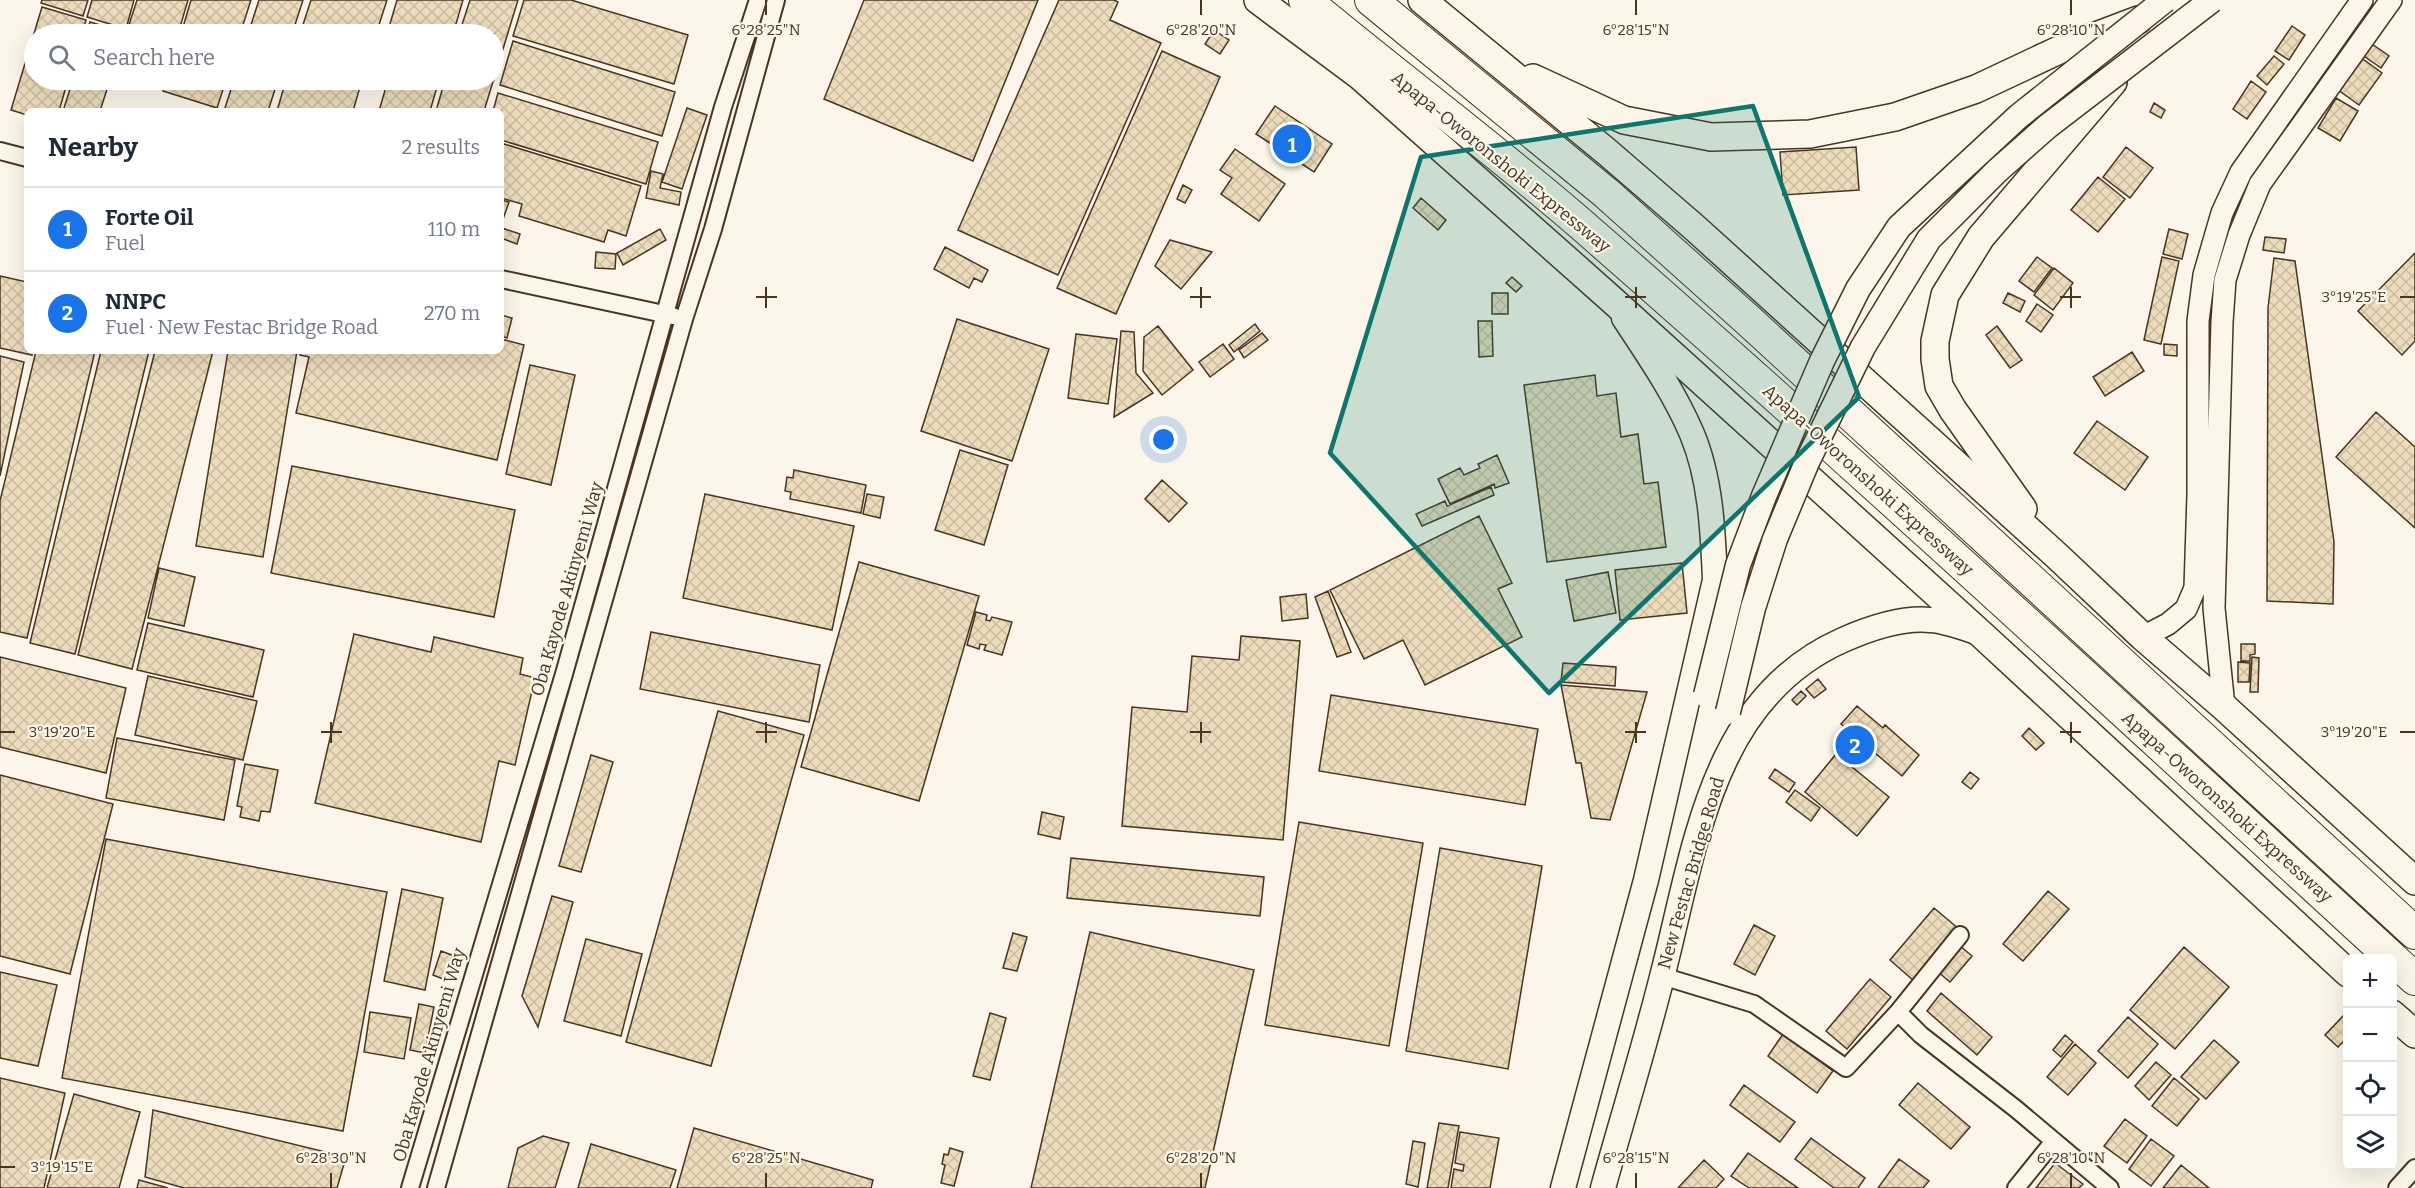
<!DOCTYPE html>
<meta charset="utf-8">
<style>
body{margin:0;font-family:Bitter,serif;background:#f6f6f7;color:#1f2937}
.controls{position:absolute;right:18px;bottom:18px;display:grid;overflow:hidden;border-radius:9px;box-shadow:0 6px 24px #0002}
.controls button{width:54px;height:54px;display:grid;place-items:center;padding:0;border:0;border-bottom:2px solid #e0e1e3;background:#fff;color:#1f2937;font:30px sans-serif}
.you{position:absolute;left:1164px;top:440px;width:21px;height:21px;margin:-15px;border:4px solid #fff;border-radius:50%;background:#1a73e8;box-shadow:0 0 0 9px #1a73e833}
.badge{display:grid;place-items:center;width:39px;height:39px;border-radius:50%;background:#1a73e8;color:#fff;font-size:20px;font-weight:700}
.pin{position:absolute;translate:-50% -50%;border:3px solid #fff;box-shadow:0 2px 6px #0006}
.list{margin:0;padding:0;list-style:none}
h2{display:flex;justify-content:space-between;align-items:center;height:78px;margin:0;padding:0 24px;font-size:26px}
h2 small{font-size:20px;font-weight:400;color:#747a83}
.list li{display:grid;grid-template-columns:39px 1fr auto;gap:18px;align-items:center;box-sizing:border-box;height:84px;padding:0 24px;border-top:2px solid #e0e1e3}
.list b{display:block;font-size:22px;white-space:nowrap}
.list p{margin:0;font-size:20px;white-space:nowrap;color:#747a83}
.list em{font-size:20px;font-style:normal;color:#747a83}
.icon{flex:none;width:33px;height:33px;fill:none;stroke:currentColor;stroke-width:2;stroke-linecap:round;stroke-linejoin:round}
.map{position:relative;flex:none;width:2415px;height:1188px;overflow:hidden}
.search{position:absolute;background:#fff;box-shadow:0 6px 24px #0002;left:24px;top:24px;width:480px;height:66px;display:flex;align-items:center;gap:15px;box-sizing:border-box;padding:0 21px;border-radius:33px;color:#747a83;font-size:22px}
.panel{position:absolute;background:#fff;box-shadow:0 6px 24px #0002;left:24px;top:108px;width:480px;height:246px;border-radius:9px}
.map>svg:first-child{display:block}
.building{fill:url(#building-cross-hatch);stroke:#4a3520;stroke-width:1.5}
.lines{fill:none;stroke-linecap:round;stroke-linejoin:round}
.minor-casing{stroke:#4a3520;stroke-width:20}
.tertiary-casing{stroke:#4a3520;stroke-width:24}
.secondary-casing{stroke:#4a3520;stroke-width:27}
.primary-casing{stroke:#4a3520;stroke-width:30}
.motorway-casing{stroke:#4a3520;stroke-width:34}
.minor{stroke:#fbf6e9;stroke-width:16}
.tertiary{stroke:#fbf6e9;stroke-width:21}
.secondary{stroke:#fbf6e9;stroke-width:24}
.primary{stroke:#fbf6e9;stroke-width:27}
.motorway{stroke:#fbf6e9;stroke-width:32}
.secondary-bridge-casing{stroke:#4a3520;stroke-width:27;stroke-linecap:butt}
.secondary-bridge{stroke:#fbf6e9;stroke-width:24}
.marked{fill:#0f766e;fill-opacity:0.2;stroke:#0f766e;stroke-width:4.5;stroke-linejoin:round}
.ticks{fill:none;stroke:#4a3520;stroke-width:2}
.labels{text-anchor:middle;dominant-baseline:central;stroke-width:4.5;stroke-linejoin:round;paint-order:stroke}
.street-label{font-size:18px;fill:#4a3520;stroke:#fbf6e9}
.ticks-label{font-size:15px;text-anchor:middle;fill:#4a3520;stroke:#fbf6e9;stroke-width:4.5;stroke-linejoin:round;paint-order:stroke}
</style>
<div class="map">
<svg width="2415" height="1188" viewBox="0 0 2415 1188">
<defs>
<pattern id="building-cross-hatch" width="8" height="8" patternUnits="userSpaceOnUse" patternTransform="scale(1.5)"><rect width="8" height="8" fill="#ecdcbc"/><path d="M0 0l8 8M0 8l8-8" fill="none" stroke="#ccbda1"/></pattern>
</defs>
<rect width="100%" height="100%" fill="#fbf6e9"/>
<!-- building -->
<path class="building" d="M42 0H88L83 16 41 3Z
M92 0H134L126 29 87 17Z
M137 0H188L178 34H140L127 31Z
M191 0H251L240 34H181Z
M259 0H303L292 34H248Z
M311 0H387L376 34H300Z
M397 0H463L453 34H387Z
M470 0H518L484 111H436L445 80H494V34H459Z
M524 0H571L688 35 674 84 513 36Z
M864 0H1038L973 161 824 99Z
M1059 0H1114L1118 2 1110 20 1161 43 1058 275 958 230Z
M42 7 86 20 82 34H34V80H68L59 111H27V115L11 110Z
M90 22 124 32V34H86Z
M2292 26 2305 35 2289 60 2275 51Z
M1214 30 1229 40 1220 54 1205 44Z
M513 41 675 92 662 136 500 85Z
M2372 44 2389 56 2381 68 2364 56Z
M1162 51 1220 77 1116 314 1057 288Z
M2274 56 2284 64 2267 85 2257 76Z
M2360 57 2382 73 2359 105 2337 89Z
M73 80H110L100 111H63Z
M167 80H226L217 108 163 91Z
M234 80H278L268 111H224Z
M286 80H362L353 111H277Z
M388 80H439L430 111H379Z
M2251 81 2266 92 2247 119 2233 109Z
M498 93 658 142 646 184 501 140V111H493Z
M2336 98 2358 111 2340 141 2318 128Z
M2154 103 2165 110 2161 118 2150 112Z
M1275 106 1332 144 1314 172 1256 134Z
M687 108 707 115 682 189 662 182Z
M501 143 641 186 626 236 608 230 604 242 519 216 522 204 501 198Z
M1856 147 1859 190 1783 195 1780 152Z
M2126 147 2153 168 2130 198 2103 177Z
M1235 149 1285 184 1259 221 1221 194 1232 178 1220 170Z
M651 171 663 174 660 188 681 192 679 205 646 198Z
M2098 177 2125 199 2098 232 2071 210Z
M1183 185 1192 190 1185 203 1177 199Z
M1421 198 1446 220 1438 230 1413 208Z
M501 200 509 202 501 225Z
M502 228 520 234 517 244 501 238Z
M660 229 666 240 623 265 617 253Z
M2169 229 2188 234 2182 259 2163 254Z
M2265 237 2286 239 2284 253 2263 250Z
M1170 240 1212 252 1181 289 1155 266Z
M945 247 988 270 982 282 974 278 969 288 934 269Z
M596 252 616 254 615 269 595 268Z
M2415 253V341L2402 355 2358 311Z
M2037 257 2052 268 2034 292 2019 281Z
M2162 257 2179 261 2161 344 2144 340Z
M2274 258 2295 261 2334 542 2333 604 2267 601 2268 308Z
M2054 268 2073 283 2053 310 2034 295Z
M0 276 27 282V351H33L32 355 0 348Z
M1512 277 1522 286 1516 292 1506 283Z
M1492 293H1508V314H1492Z
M2008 293 2025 301 2020 312 2003 303Z
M2037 304 2053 315 2041 332 2026 321Z
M501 315 512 318 507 338 501 336Z
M957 319 1049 349 1012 461 921 431Z
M1478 321H1492L1493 356 1479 357Z
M1255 324 1260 331 1234 352 1229 345Z
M1158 326 1193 370 1162 395 1143 371 1144 337Z
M1997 326 2022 360 2010 368 1986 335Z
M1121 331 1134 332 1136 373 1153 393 1114 417Z
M1262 333 1268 340 1244 358 1239 350Z
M1076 334 1117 339 1108 404 1068 398Z
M501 339 524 345 497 460 296 413 309 357 300 355 301 351H501Z
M1223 344 1234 359 1210 377 1199 362Z
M2164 344 2177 345V356L2164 355Z
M36 351H95L27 638 0 632V501Z
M101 351H149L75 654 30 643Z
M155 351H213L132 669 78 655Z
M228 351H297L263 557 196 546Z
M2132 352 2144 371 2105 396 2093 377Z
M0 356 24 362 0 476Z
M530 365 575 375 551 485 506 474Z
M1595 375 1597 396 1616 393 1621 437 1638 434 1644 484 1658 482 1666 547 1547 562 1524 385Z
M2376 412 2415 447V528L2336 457Z
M2097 421 2148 457 2125 490 2074 453Z
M960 450 1008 465 984 545 935 530Z
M1497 455 1509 483 1495 488 1494 484 1450 504 1438 479 1460 468 1464 475 1480 468 1478 464Z
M292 466 515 510 494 617 271 573Z
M794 470 866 485 861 513 790 499 791 492 785 491 787 477 793 478Z
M1162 480 1187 503 1169 522 1145 499Z
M1491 487 1494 495 1422 526 1416 514 1445 501 1447 506Z
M705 494 854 526 832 630 683 598Z
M867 494 884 497 880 518 863 514Z
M1479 516 1512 583 1498 589 1522 637 1425 685 1403 640 1364 659 1330 590Z
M859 562 979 596 919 801 801 767Z
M1682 563 1687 613 1620 620 1615 570Z
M159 568 195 577 184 626 148 618Z
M1608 572 1616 613 1574 621 1566 580Z
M1328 591 1351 652 1337 657 1315 597Z
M1306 594 1308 618 1282 621 1280 597Z
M976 612 987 615 986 620 990 621 992 617 1012 622 1002 655 984 650 986 645 980 644 979 649 967 645Z
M148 623 264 650 253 697 137 670Z
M651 632 820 665 809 722 640 689Z
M354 634 431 652 434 637 523 658 520 674 535 678 515 765 499 761 481 842 315 803Z
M1241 636 1300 641 1283 840 1122 826 1132 707 1187 712 1192 656 1239 660Z
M2241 644H2255V654L2250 655V661H2241Z
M0 657 126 688 106 773 0 747Z
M2252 657 2259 658 2258 692H2250Z
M2238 662 2250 663 2249 682H2238Z
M1563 663 1616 667 1615 686 1561 682Z
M148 676 257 701 243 760 135 735Z
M1818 679 1826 689 1814 698 1806 689Z
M1561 685 1647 692 1610 820 1591 818 1581 763H1576Z
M1801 691 1806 696 1797 705 1792 700Z
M1331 695 1538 729 1525 805 1319 771Z
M1857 706 1883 728 1885 725 1919 755 1902 776 1841 724Z
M718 711 804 735 711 1066 626 1042Z
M2029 728 2044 743 2036 750 2022 736Z
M117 738 235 760 224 820 106 798Z
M1836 754 1889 797 1857 836 1805 792Z
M591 755 613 762 581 872 559 866Z
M245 764 278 770 270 812 261 811 259 821 240 817 242 807 237 806Z
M1775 769 1795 783 1789 792 1769 778Z
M1970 772 1979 779 1971 789 1962 782Z
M0 775 113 804 70 974 0 956Z
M1795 790 1820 808 1811 821 1786 802Z
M1042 812 1064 817 1060 839 1038 834Z
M1299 822 1423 843 1389 1046 1265 1025Z
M106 839 387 892 343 1131 62 1078Z
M1440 848 1542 866 1508 1069 1406 1051Z
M1071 858 1264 877 1260 916 1067 898Z
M402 889 443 898 425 990 384 981Z
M2048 891 2069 909 2023 961 2003 944Z
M552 896 573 902 538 1027 522 996Z
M1934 908 1959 929 1914 981 1890 960Z
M1754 925 1775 936 1755 975 1734 964Z
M1090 932 1254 970 1205 1188H1031Z
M1013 933 1027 937 1017 971 1003 968Z
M586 939 642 954 621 1036 564 1021Z
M1959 945 1972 956 1950 982 1937 971Z
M2184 947 2229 987 2175 1049 2130 1010Z
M441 951 457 957 448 981 433 975Z
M0 972 57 985 38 1066 0 1058Z
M1870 979 1891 997 1847 1049 1826 1031Z
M1941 993 1992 1037 1977 1055 1927 1011Z
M419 1004 434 1007 425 1053 410 1050Z
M370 1012 411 1018 404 1059 364 1052Z
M990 1013 1006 1018 990 1080 973 1076Z
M2344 1015 2348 1018V1037L2338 1047 2325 1035Z
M2128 1017 2158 1044 2128 1078 2098 1051Z
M1783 1034 1833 1071 1817 1093 1768 1056Z
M2065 1035 2073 1042 2061 1057 2053 1050Z
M2214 1040 2239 1062 2206 1099 2181 1077Z
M2075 1044 2096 1063 2068 1095 2047 1077Z
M2156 1062 2171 1075 2149 1100 2135 1086Z
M0 1078 65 1093 44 1188H0Z
M2174 1078 2199 1099 2177 1126 2152 1106Z
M1918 1083 1970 1127 1951 1149 1899 1105Z
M1744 1085 1795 1122 1780 1142 1730 1105Z
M74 1094 140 1112 119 1188H47Z
M153 1110 346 1157 337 1188H184L145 1177Z
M2125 1119 2147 1136 2127 1163 2104 1146Z
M1439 1123 1459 1126 1448 1188H1427Z
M694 1128 873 1180 871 1188H677Z
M1460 1132 1499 1138 1490 1188H1451L1454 1169 1463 1171 1464 1165 1455 1163Z
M543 1136 569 1143 555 1188H508L518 1148Z
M1811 1138 1865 1178 1858 1188H1834L1795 1159Z
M2151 1139 2174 1156 2151 1186 2129 1169Z
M1413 1141 1425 1143 1418 1187 1406 1184Z
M591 1144 676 1170 670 1188H578Z
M950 1148 963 1152 954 1186 941 1183 945 1165 942 1164 944 1154 948 1155Z
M1748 1153 1798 1188H1749L1731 1176Z
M1899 1159 1929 1181 1923 1188H1878Z
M1704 1160 1724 1179 1716 1188H1678Z
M2055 1163 2083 1184 2079 1188H2036Z
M2181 1165 2209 1188H2163Z
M139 1180 168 1188H137Z"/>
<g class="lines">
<!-- minor casing -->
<g class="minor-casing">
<path id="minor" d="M0 151 27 158
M501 279 673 316
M1662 976 1754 1004 1846 1068 1898 1012 1960 935
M1898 1012 1921 1035 2016 1109 2110 1188
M410 1188 564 674 723 107 758 0
M436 1188 684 319 713 229 776 0
M2016 1188 2054 1141
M2397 1188 2415 1168"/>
</g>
<!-- tertiary casing -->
<g class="tertiary-casing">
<path id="tertiary" d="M2143 637 2168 624 2186 609 2195 588 2198 495V321L2204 275 2222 213 2241 172 2362 0
M2224 707 2214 608 2222 322 2225 280 2239 235 2260 184 2391 0"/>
</g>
<!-- secondary casing -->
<g class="secondary-casing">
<path id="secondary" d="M1563 1188 1646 880 1715 580C1713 533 1711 479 1692 434 1674 392 1649 356 1624 318
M1603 1188C1623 1116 1645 1045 1663 973 1695 849 1711 698 1843 640 1870 628 1902 617 1931 620 1947 621 1964 628 1979 633"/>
</g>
<!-- primary casing -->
<g class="primary-casing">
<path id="primary" d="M1258 0 1360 76 1611 299 1981 634 2348 973
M1422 0 1607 152 1695 228 2056 555 2143 637 2224 707 2415 881
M1533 78 1624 120 1711 137 1810 134 1895 117 1976 89 2059 50 2138 20
M2023 509 1953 410 1939 386 1935 359V341L1945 295 1981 237 2113 82
M2392 1014 2415 1034"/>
</g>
<!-- motorway casing -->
<g class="motorway-casing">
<path id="motorway" d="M1305 0C1396 76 1492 147 1582 225 1864 471 2139 726 2415 979
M1371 0 1606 193 1749 321 2415 933"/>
</g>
<!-- minor -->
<use href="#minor" class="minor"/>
<!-- tertiary -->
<use href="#tertiary" class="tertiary"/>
<!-- secondary -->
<use href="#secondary" class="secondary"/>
<!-- primary -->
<use href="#primary" class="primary"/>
<!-- motorway -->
<use href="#motorway" class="motorway"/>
<!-- secondary-bridge casing -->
<g class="secondary-bridge-casing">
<path id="secondary-bridge" d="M1706 695 1738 565 1764 496 1822 361 1858 289 1899 227 2019 116 2165 0
M1728 712 1753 608 1775 539 1807 462 1863 347 1929 239 1997 171 2048 126 2212 0"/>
</g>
<!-- secondary-bridge -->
<use href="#secondary-bridge" class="secondary-bridge"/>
</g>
<!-- marked area -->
<path class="marked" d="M1753 106 1859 397 1549 693 1330 453 1421 157Z"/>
<!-- ticks -->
<path class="ticks" d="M766 0V15M1201 0V15M1636 0V15M2071 0V15M766 287V308M1201 287V308M1636 287V308M2071 287V308M756 297H777M1190 297H1211M1625 297H1646M2060 297H2081M2400 297H2415M331 722V743M766 722V743M1201 722V743M1636 722V743M2071 722V743M0 732H15M321 732H342M756 732H777M1190 732H1211M1625 732H1646M2060 732H2081M2400 732H2415M0 1167H15M331 1173V1188M766 1173V1188M1201 1173V1188M1636 1173V1188M2071 1173V1188"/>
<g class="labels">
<!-- street labels -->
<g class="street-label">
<text transform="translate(1501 162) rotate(39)">Apapa-Oworonshoki Expressway</text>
<text transform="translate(1868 480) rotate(42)">Apapa-Oworonshoki Expressway</text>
<text transform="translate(567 589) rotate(-74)">Oba Kayode Akinyemi Way</text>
<text transform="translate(2227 807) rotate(42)">Apapa-Oworonshoki Expressway</text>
<text transform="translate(1691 873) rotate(-74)">New Festac Bridge Road</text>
<text transform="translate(429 1055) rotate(-74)">Oba Kayode Akinyemi Way</text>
</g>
</g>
<g class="ticks-label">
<text x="766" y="35">6°28'25"N</text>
<text x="1201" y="35">6°28'20"N</text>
<text x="1636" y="35">6°28'15"N</text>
<text x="2071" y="35">6°28'10"N</text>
<text x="2354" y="302">3°19'25"E</text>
<text x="2354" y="737">3°19'20"E</text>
<text x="62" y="737">3°19'20"E</text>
<text x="331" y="1163">6°28'30"N</text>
<text x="766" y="1163">6°28'25"N</text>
<text x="1201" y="1163">6°28'20"N</text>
<text x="1636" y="1163">6°28'15"N</text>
<text x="2071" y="1163">6°28'10"N</text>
<text x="62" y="1172">3°19'15"E</text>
</g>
</svg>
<div class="controls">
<button>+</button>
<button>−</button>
<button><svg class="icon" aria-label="locate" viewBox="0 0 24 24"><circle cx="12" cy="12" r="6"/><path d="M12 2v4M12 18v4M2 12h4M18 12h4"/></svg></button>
<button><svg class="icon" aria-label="layers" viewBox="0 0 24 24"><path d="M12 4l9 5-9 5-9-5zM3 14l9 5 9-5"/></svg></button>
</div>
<div class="you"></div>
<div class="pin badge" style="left:1292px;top:144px">1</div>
<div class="pin badge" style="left:1855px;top:745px">2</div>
<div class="search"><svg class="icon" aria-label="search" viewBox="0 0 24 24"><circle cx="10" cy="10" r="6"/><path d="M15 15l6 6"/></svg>Search here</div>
<section class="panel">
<h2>Nearby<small>2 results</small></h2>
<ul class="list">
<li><span class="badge">1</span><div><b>Forte Oil</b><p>Fuel</p></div><em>110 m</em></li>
<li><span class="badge">2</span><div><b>NNPC</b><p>Fuel · New Festac Bridge Road</p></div><em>270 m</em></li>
</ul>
</section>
</div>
